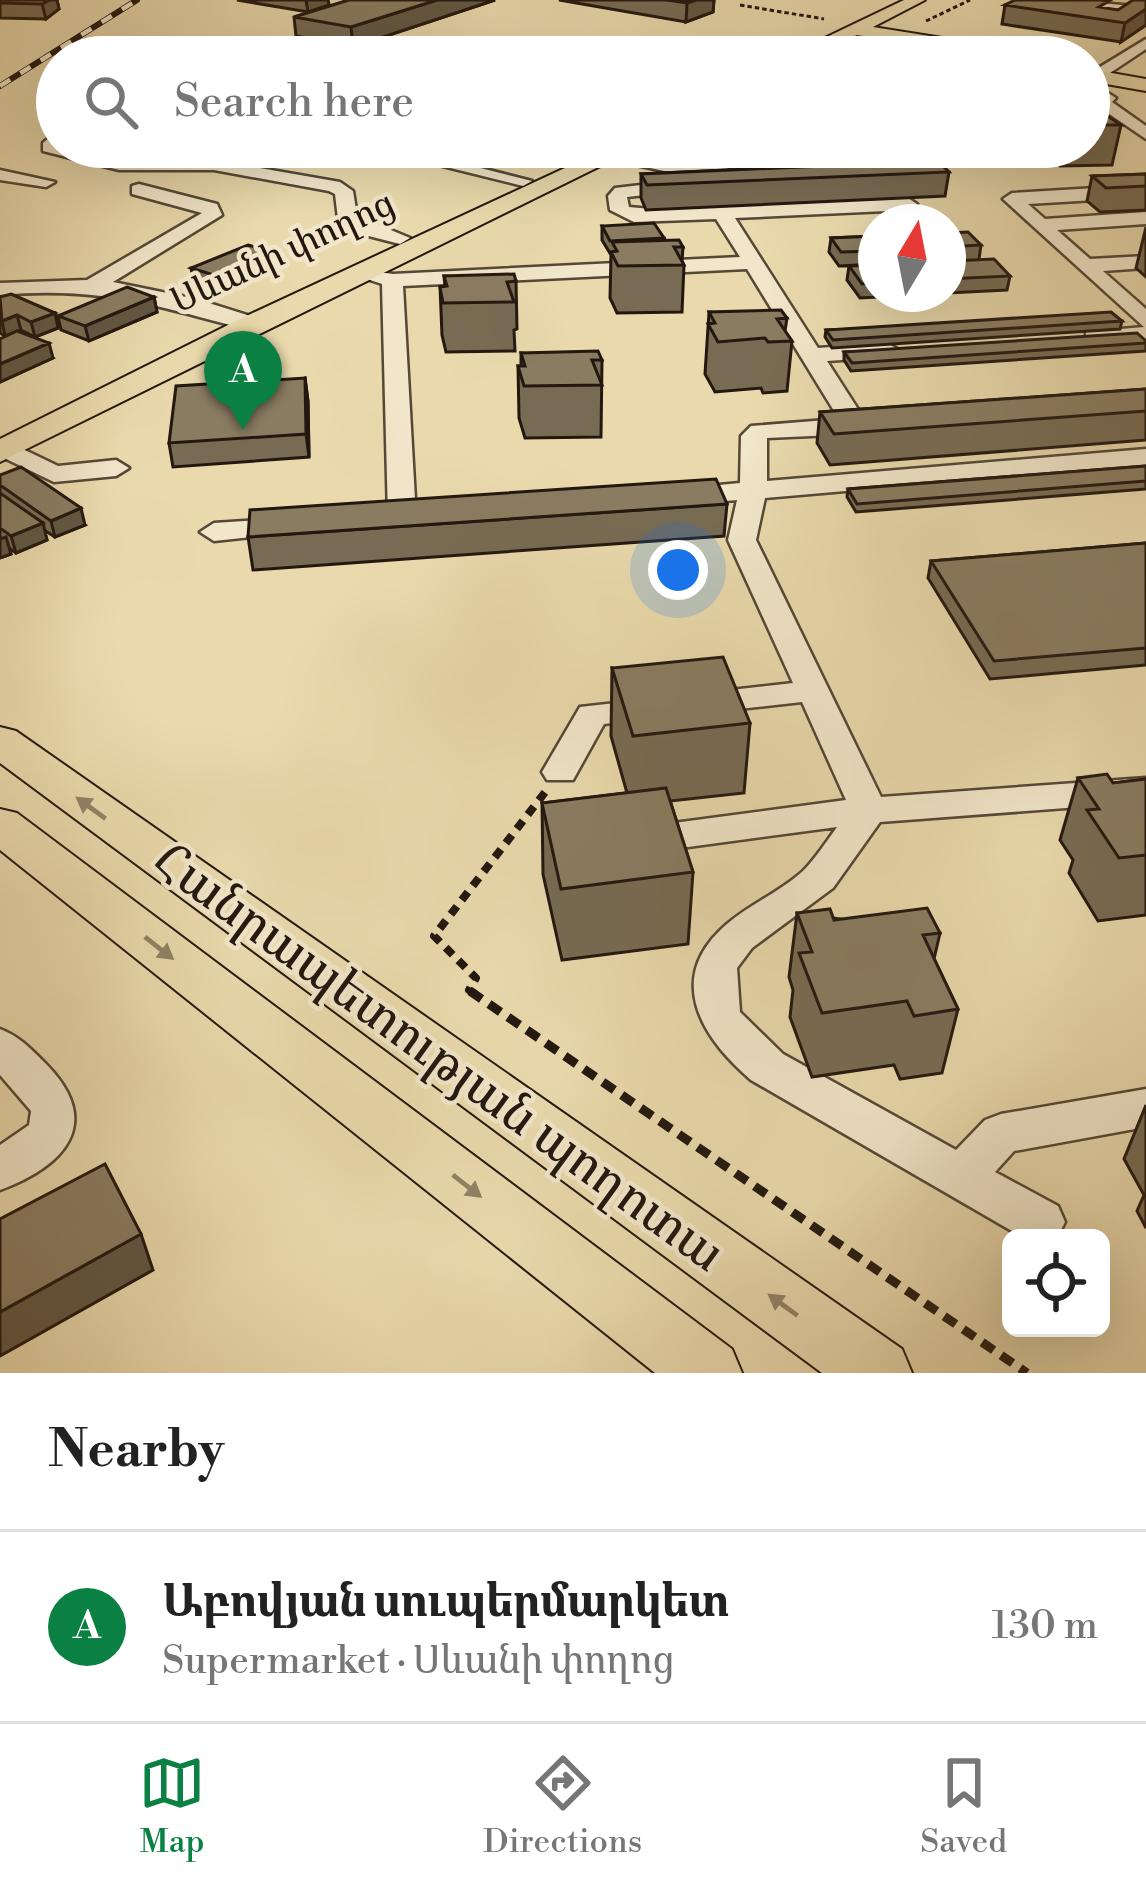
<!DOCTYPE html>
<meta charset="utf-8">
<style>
body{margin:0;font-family:"Libre Bodoni","Noto Serif Armenian",serif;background:#f6f6f6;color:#222}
.controls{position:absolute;right:36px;bottom:36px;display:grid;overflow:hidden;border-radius:18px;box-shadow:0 12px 48px #0002}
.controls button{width:108px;height:108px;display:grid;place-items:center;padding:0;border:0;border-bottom:3px solid #e0e0e0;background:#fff;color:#222;font:60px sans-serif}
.compass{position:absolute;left:858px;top:204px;width:108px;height:108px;border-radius:50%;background:#fff;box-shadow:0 12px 48px #0002;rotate:10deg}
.you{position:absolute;left:678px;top:570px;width:42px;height:42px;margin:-30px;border:9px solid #fff;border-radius:50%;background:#1a73e8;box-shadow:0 0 0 18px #1a73e833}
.badge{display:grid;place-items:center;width:78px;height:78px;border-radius:50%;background:#0b8043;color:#fff;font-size:39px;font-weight:700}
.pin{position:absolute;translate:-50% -99px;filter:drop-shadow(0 3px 6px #0008)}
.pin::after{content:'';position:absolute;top:63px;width:42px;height:36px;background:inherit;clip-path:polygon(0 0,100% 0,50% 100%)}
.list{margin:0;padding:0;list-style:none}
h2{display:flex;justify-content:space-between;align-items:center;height:156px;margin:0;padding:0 48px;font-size:51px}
h2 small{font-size:39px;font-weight:400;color:#767676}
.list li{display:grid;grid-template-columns:78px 1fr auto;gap:36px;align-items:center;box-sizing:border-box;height:192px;padding:0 48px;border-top:3px solid #e0e0e0}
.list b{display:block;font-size:45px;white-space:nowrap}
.list p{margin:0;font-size:39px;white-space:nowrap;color:#767676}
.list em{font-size:39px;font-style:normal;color:#767676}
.icon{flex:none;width:66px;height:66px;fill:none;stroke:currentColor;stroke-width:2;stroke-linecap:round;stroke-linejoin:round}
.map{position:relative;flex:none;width:1146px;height:1373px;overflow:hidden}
.search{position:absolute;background:#fff;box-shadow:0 12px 48px #0002;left:36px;right:36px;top:36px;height:132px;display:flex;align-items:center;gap:30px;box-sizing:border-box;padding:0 42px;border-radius:66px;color:#767676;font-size:45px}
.sheet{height:348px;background:#fff}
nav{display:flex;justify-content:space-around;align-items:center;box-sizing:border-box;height:168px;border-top:3px solid #e0e0e0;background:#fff;font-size:33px;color:#767676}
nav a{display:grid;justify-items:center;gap:6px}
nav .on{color:#0b8043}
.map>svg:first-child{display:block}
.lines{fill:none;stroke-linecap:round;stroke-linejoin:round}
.minor-casing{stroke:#544837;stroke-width:5}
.major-casing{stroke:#231810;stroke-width:4}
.path-far2{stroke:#231810;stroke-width:3;stroke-dasharray:4.5 3;stroke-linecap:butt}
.path-far1{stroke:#231810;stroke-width:8;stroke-dasharray:10 8;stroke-linecap:butt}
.path{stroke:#231810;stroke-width:9;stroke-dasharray:14 9;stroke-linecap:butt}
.minor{fill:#f1e6c9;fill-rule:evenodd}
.major{fill:#e9d9ac;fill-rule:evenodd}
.rail-casing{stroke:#231810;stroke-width:6}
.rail{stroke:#f1e6c9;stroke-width:4.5;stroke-dasharray:12;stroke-linecap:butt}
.wall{fill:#776b53;stroke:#231810;stroke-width:3}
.shaded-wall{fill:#615744;stroke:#231810;stroke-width:3}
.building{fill:#8a7c61;stroke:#231810;stroke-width:3}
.oneway{fill:#908266}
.labels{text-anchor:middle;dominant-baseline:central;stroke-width:9;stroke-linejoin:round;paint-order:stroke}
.far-street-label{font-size:36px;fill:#231810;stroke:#f1e6c9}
.near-street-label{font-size:51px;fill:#231810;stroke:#f1e6c9}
</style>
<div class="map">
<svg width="1146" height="1373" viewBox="0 0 1146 1373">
<rect width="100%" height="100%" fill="#e9d9ac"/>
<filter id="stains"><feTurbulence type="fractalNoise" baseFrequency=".00167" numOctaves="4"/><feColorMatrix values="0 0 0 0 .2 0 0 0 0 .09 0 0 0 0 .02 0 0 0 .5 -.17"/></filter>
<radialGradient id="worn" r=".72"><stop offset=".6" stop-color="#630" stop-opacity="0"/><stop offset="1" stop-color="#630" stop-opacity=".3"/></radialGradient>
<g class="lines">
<!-- minor casing -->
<g class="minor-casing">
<path id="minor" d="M1064 0 1146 7V15L1070 4Z
M1146 39V49L1110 73H1100V67Z
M1108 93 1116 98 1112 102 1146 126V139L1096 105V99Z
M57 131V147L119 160H214L340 182 353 191 357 216 410 238 400 244 357 233 338 219 335 194 329 191 214 170H119L43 151V143Z
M366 147H398L532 181 523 186Z
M584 147 678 164 721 163 742 180H761L770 186 761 192H737L716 173 678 174 585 154Z
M0 170 55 182 46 187 0 180Z
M684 180 693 186 690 190 627 197 629 207 662 210 908 198 917 204 908 210 735 218 818 348 887 343 899 350 887 357 827 361 863 417 876 425 856 434 767 438V481L1146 449V465L765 498 756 540 881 797 1146 778V802L880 822 833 888 752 948 737 968 740 1012 783 1054 956 1150 985 1120 1001 1114 1146 1089V1127L1014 1151 995 1172 1058 1206 1065 1222 1057 1238H1024L751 1080C701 1037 664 978 727 924 750 904 780 892 803 871 816 858 826 842 837 827L651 852 638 848 632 839 638 830 651 826 846 800 802 702 604 724 573 780H547L542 772 580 707 793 683 728 540 737 500 677 505 663 497 677 489 740 483 741 436 751 426 839 419 747 269 403 286 416 517 402 525 388 517 382 284 364 278V270L393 274 740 257 716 219 634 222 610 210 608 196 615 188Z
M139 184 217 204 222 215 113 282 196 299 260 319V329L252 331C157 306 101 286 0 295V283L87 280 202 213 132 194V186Z
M1146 185V197L1028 204 1045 219 1146 212V224L1057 230 1090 259 1146 256V268L1103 271 1146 309V341L1086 342V332L1144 327 1003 199 1012 193Z
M6 441 58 466 116 460 129 468 116 476 54 482 0 456V443Z
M290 518 304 526 300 532 214 541 200 532 214 523Z
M0 1029C19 1036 31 1049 46 1064 104 1123 65 1166 0 1190V1145L29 1125 31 1111 0 1075Z"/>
</g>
<!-- major casing -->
<g class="major-casing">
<path id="major" d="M904 0H925L873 27 1024 51 1033 57H991L857 35 809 57H785Z
M1089 69 1146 79V91L1089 81Z
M610 147H639L0 462V439L242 318Z
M0 727 16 731 902 1349 912 1373H822L0 763Z
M0 809 17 813 732 1349 742 1373H655L0 850Z"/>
</g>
<!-- path-far2 -->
<path class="path-far2" d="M740 5 824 19
M926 21 970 0
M1048 54 1068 57"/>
<!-- path-far1 -->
<path class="path-far1" d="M475 994 469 990 476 978 434 936 546 791"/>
<!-- path -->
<path class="path" d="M470 991 1027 1373"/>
<!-- minor -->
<use href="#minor" class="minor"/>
<!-- major -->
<use href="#major" class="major"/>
<!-- rail casing -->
<g class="rail-casing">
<path id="rail" d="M0 86 137 0"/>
</g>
<!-- rail -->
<use href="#rail" class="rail"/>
</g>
<!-- wall -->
<path class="wall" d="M0 0H57L59 9 46 19 0 18Z
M237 0H328L329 5 308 12Z
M349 0H495L353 47 296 36 294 17Z
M559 0H714L713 12 686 22Z
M1005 5 1118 10 1146 25 1121 42 1002 24Z
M761 42V53L749 57H660L661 49 719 53Z
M1089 73 1100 80 1094 109 1121 125 1112 165 1060 166 1043 149V147H1089Z
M744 147H832V151L879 158 878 163 949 172 945 196 646 210 641 198V174L831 165V155L753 158Z
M898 147H958L957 157H905Z
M1146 174V210L1100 212 1087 201 1092 176Z
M602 226 664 238 663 241 683 247 682 261 684 265 682 312 617 313 610 298 611 255 602 240Z
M1146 227V277L1136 268Z
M948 233 981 245 979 259 1010 276 1007 290 948 293Z
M876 236V264L839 266 829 252 831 238Z
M276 253 277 267 222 291 194 282 191 268Z
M876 265V294H934L860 298 847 280 849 266Z
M444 276 516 281 517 329 514 330 515 351 446 352 442 335 440 287H445Z
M0 297 55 313 58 328 35 337 21 330 17 331 53 358 0 382V339L5 336 0 333Z
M154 297 157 312 89 341 61 330 58 316Z
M709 312 787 318 785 331 792 341 787 391 763 393 761 388 715 392 705 374Z
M1122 321 1120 329 832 348 825 337 826 330Z
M1146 341V351L851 371 844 360V352Z
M521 353 602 360 601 437 525 438 519 418 518 366H521Z
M305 378 308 401 309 457 173 467 169 443Z
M1146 389V440L830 465 817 443 820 412Z
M1146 466V489L856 512 847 497 848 489Z
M0 475 85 525 55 537 44 530 47 540 16 553 9 548 11 554 0 558Z
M727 504 724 536 253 570 248 537Z
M1146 543V665L990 679 928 578 931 561Z
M612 668 750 723 744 793 670 801 693 872 688 944 562 960 543 874 542 803 627 793 611 736Z
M1078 778 1113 783 1146 779V915L1098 921 1069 873 1073 860 1060 840Z
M797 913 940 933 934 959 958 1009 942 1073 900 1079 894 1065 812 1077 790 1017 793 990 789 977Z
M1146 1105V1228L1137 1211 1144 1195 1124 1159Z"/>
<!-- shaded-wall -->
<path class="shaded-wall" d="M49 0H57L59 9 46 19 42 4Z
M306 0H328L329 5 308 12Z
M437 0H495L353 47 351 27Z
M696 0H714L713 12 686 22 687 3Z
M1146 9V25L1121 42 1125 23Z
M761 42V53L749 57H722Z
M276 253 277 267 222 291 220 277Z
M154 297 157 312 89 341 85 326Z
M55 313 58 328 35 337 31 322Z
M17 315 21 330 5 336 2 321Z
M49 343 53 358 0 382V364Z
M305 378 308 401 309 457 306 434Z
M81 508 85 525 55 537 51 521Z
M43 523 47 540 16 553 11 536Z
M6 537 11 554 0 558V539Z
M141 1234 153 1270 0 1356V1312Z"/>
<!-- building -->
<path class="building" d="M0 0H49L42 4 0 3Z
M349 0H437L351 27 294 17Z
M667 0H696L687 3Z
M1015 0H1100L1109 1 1099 7 1118 10 1133 0H1146V9L1125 23 1005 5Z
M746 39 761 42 722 57H665L676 52 661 49 674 44 713 47 705 50 719 53Z
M1089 109H1097L1121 125H1089Z
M871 149 879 158 838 160 831 151Z
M938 161 949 172 647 185 641 174Z
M1146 174V186L1106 188 1092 176Z
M654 223 664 238 610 241 602 226Z
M968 232 981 245 948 247V233Z
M876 236V251L841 252 831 238Z
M679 240 683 247H674L684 265 618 266 611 252 617 251 612 242Z
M248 245 276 253 220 277 191 268Z
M948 258 951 261 994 259 1010 276 948 279Z
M876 265V283L862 284 849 266Z
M514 274 516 281 507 282 514 302 443 303 440 287 447 286 444 276Z
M127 287 154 297 85 326 58 316Z
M11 294 55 313 31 322 17 315 2 321 0 297Z
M781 310 787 318 777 319 792 341 768 342 765 338 718 342 708 324 715 323 709 312Z
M1111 312 1122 321 833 340 826 330Z
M17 331 49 343 0 364V339Z
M1137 333 1146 341V343L852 363 844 352Z
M598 351 602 360H592L602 385 524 386 518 366H525L521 353Z
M305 378 306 434 169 443 176 386Z
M1146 389V411L834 434 820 412Z
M1146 466V481L857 504 848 489Z
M21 467 81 508 51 521 0 485V475Z
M716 479 727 504 248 537 250 510Z
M0 493 43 523 11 536 0 528Z
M1146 543V648L994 661 931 561Z
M723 657 750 723 633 736 612 668Z
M1107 774 1113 783 1146 779V855L1119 858 1087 810 1099 809 1078 778Z
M666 788 693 872 561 889 542 803Z
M927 908 940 933 923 935 958 1009 914 1016 907 1001 822 1013 799 953 812 952 797 913 830 909 834 920Z
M105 1164 141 1234 0 1312V1219Z"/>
<!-- one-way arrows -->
<defs><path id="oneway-solid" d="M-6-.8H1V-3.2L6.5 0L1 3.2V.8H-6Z" transform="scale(3)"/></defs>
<g class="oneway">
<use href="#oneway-solid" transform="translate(91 808) rotate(-144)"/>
<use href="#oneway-solid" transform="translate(159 948) rotate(38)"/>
<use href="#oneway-solid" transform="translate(467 1186) rotate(38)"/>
<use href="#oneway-solid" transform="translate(783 1305) rotate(-144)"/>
</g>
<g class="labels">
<!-- far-street labels -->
<g class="far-street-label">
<text transform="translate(283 253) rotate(-25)">Սևանի փողոց</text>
</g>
<!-- near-street labels -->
<g class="near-street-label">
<text transform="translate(438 1058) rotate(36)">Հանրապետության պողոտա</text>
</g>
</g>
<rect width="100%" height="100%" filter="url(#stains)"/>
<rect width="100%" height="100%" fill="url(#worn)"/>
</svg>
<div class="controls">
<button><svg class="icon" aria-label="locate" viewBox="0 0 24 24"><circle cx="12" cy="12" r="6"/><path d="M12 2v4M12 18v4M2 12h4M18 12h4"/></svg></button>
</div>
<svg class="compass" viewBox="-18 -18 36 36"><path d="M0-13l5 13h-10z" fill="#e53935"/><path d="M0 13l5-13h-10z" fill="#767676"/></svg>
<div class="you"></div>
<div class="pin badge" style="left:243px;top:430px">A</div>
<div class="search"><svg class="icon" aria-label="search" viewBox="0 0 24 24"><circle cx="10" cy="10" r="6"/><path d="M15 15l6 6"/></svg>Search here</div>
</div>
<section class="sheet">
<h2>Nearby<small></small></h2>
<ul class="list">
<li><span class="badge">A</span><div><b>Աբովյան սուպերմարկետ</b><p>Supermarket · Սևանի փողոց</p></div><em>130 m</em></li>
</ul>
</section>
<nav>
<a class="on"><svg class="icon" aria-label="map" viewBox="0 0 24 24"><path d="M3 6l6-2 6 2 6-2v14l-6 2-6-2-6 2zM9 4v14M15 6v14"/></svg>Map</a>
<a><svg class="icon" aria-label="directions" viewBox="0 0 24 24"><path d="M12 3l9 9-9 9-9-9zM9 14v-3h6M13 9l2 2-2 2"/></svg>Directions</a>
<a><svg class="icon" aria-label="saved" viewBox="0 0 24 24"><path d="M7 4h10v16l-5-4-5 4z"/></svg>Saved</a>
</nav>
